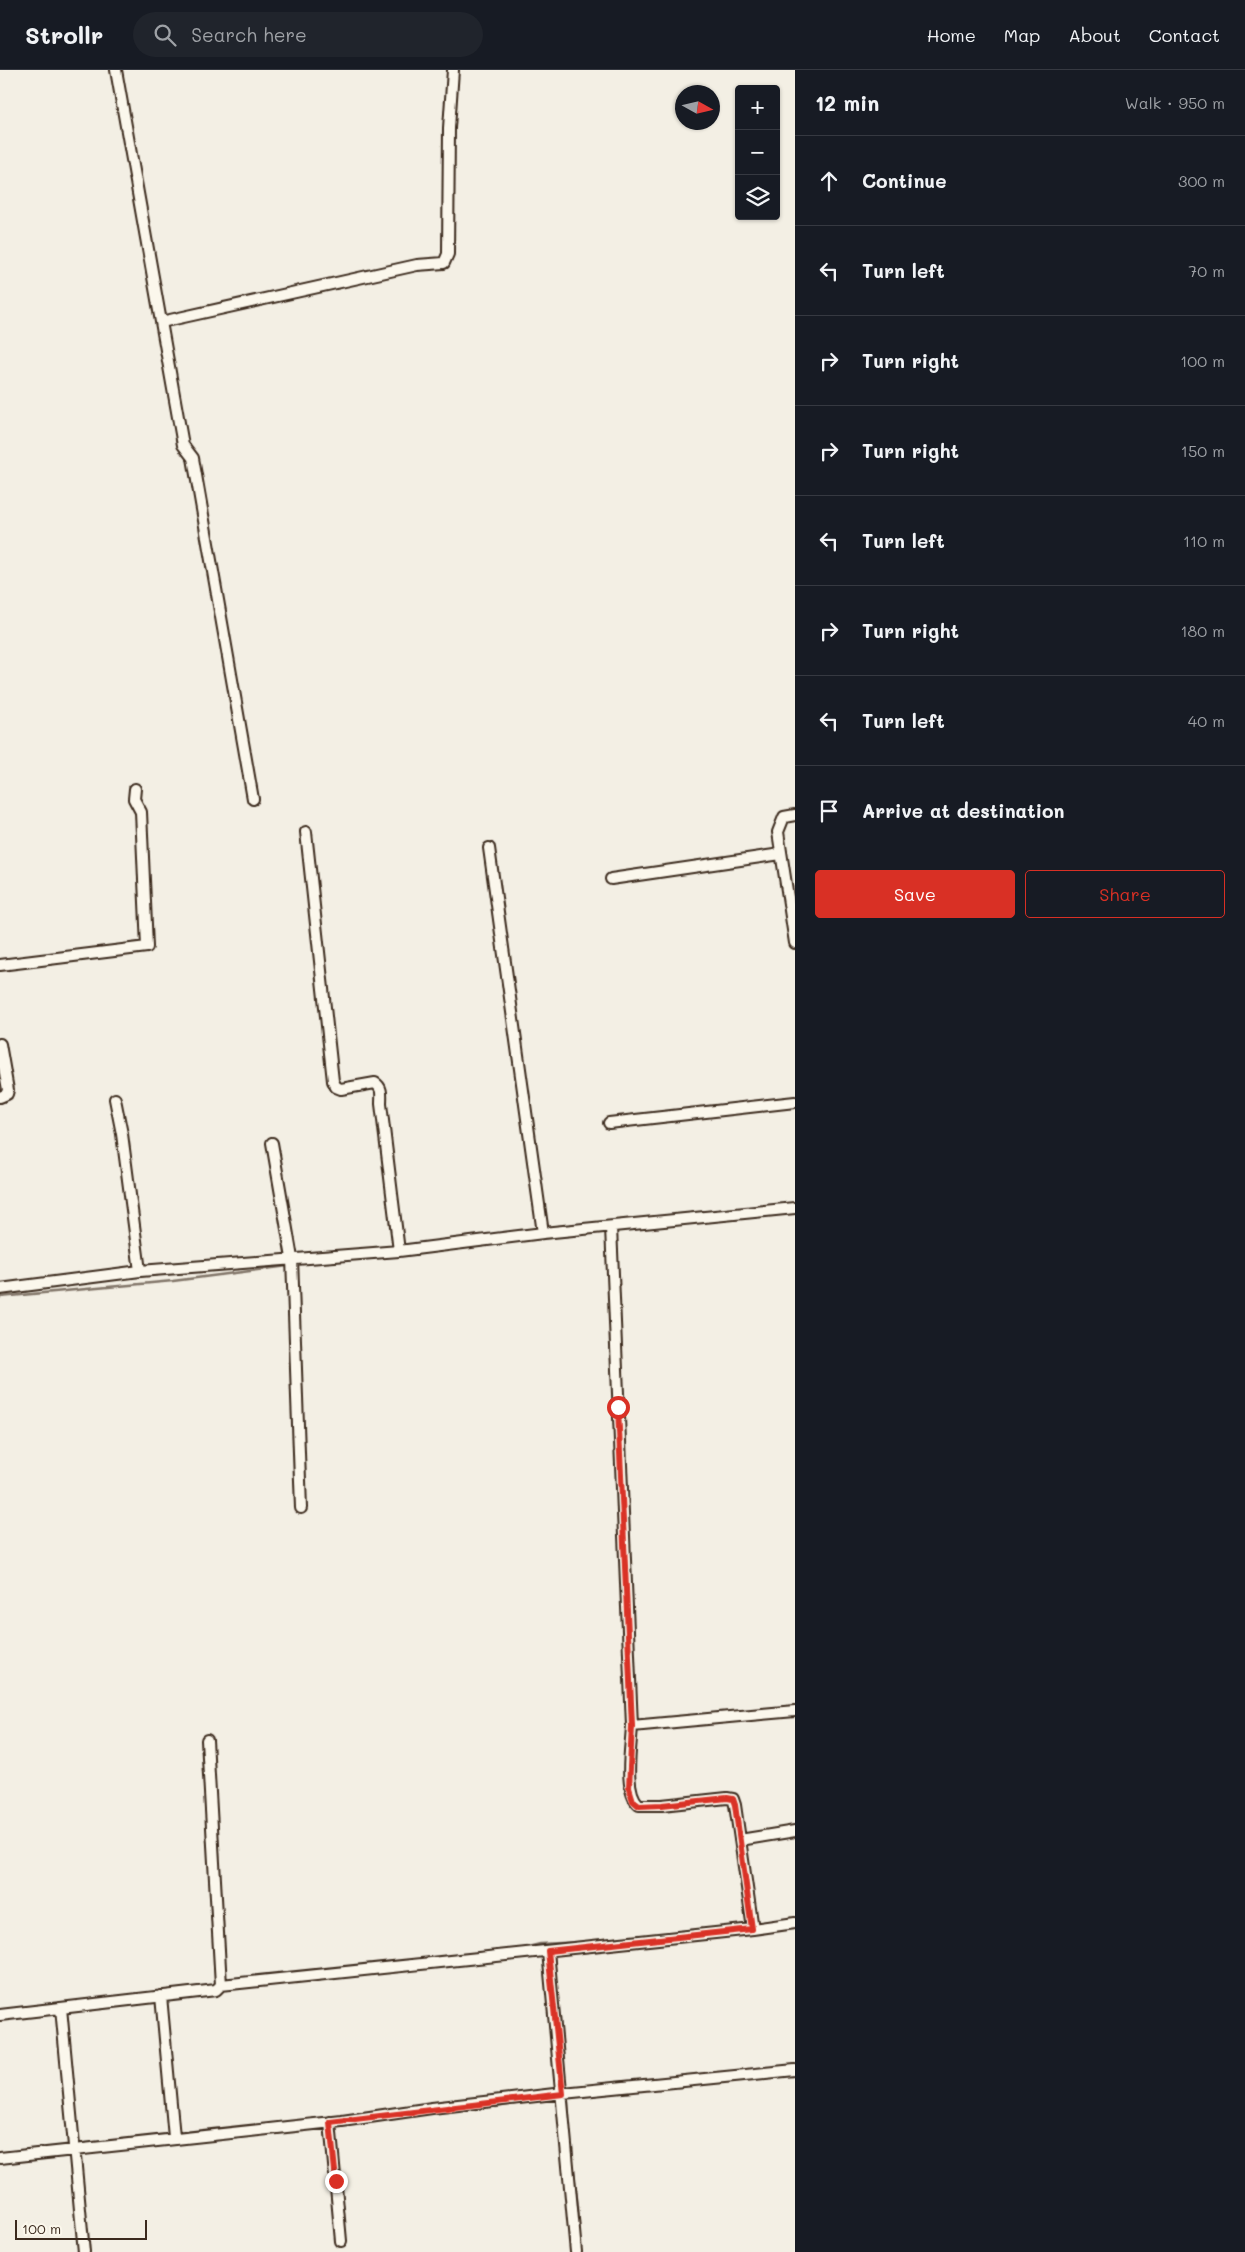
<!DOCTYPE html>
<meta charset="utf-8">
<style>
body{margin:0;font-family:Mali,sans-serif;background:#20242c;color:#f1f3f6}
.controls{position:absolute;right:15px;top:15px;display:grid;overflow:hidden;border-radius:5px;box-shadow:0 1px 4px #0004}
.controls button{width:45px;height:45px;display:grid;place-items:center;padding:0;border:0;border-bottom:1px solid #363941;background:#171b24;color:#f1f3f6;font:25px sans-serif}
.compass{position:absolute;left:675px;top:15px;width:45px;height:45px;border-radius:50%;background:#171b24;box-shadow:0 1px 4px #0004;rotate:98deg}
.scale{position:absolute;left:15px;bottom:12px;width:132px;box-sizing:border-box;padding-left:5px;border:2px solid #3b2a1e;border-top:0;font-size:14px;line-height:18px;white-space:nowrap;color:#3b2a1e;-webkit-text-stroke:4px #fbf7ec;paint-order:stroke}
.stop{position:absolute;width:15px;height:15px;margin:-11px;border:4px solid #d93025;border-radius:50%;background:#fff}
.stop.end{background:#d93025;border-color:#fff;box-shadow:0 1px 5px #0008}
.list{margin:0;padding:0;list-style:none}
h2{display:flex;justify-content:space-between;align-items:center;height:65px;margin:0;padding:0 20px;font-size:21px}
h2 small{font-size:16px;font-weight:400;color:#9ea1a6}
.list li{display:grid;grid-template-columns:32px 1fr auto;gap:15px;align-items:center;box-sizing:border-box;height:90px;padding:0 20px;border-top:1px solid #363941}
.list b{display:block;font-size:19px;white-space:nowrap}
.list em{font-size:16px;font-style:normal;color:#9ea1a6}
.actions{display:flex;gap:10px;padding:15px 20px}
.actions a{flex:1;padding:11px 0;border:1px solid #d93025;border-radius:5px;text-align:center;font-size:18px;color:#d93025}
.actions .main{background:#d93025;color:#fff}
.icon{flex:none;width:28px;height:28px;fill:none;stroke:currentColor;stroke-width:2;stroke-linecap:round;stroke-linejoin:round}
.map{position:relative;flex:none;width:795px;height:2182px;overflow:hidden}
header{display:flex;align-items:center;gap:30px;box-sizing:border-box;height:70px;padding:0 25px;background:#171b24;border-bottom:1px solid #363941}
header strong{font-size:24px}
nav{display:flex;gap:28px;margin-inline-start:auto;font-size:18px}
.search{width:350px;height:45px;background:#20242c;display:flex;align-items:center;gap:12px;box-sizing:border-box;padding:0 18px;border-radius:28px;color:#9ea1a6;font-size:19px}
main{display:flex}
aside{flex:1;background:#171b24}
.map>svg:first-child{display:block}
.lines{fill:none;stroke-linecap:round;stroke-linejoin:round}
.stream{stroke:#817468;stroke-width:2.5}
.minor-casing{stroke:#3b2a1e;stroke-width:14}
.minor{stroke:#fbf7ec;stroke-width:10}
.route{stroke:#d93025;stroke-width:6}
</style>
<header>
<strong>Strollr</strong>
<div class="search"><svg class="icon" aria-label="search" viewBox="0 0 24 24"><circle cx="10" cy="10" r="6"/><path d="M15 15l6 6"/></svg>Search here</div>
<nav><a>Home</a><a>Map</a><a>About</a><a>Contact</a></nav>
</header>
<main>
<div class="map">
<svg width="795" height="2182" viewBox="0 0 795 2182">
<rect width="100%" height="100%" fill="#f3efe4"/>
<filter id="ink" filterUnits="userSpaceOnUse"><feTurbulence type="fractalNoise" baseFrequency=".02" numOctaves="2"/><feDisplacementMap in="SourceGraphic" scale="10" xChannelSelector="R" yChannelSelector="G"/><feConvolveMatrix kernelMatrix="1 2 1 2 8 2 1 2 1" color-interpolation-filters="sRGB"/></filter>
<g filter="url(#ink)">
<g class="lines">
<!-- stream -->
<path class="stream" d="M132 1207 198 1201
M0 1227 173 1211 288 1196
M706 1859 726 1857
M590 1871 669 1863
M524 1878 540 1874 582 1872
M554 1887 560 1960
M738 2001 795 1995
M659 2018 676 2017
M564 2028 634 2021
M568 2031 569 2057
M496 2037 534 2031
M574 2103 578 2137 580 2174"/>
<!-- minor casing -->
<g class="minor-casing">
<path id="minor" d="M116 0 183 375 193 388 253 729
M161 252 417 195 444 193 448 184 449 58 453 0
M795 745 784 747 778 762 795 873
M306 762 333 1011 336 1017 341 1019 375 1013C383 1018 381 1025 381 1034L399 1181
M489 778 543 1163
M611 809 781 784
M0 895 147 877 141 742 134 729 135 719
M0 974 8 1020 7 1024 0 1027
M115 1029 122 1064 140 1201
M609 1053 795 1032
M272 1073 292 1188 301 1438
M611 1157 632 1656C631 1677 623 1721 639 1735H662L727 1728 733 1729 735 1735 753 1859
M0 1219 140 1201 399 1181 543 1163 795 1138
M632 1656 795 1641
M207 1670 221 1915
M740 1770 795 1761
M548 1881 576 2182
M161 1926 174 2067
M61 1938 84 2182
M0 1945 216 1920 221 1915 753 1859 795 1853
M330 2052 341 2171
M0 2088 342 2051 432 2038 563 2023 795 2000"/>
</g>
<!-- minor -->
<use href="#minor" class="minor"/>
</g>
</g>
<g class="lines" filter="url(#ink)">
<!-- route -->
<path class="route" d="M336 2111 330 2052 563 2024 548 1881 752 1859 735 1735 733 1729 727 1728 662 1735 639 1736 633 1731 629 1718 632 1656 618 1337"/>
</g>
</svg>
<div class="controls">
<button>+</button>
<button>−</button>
<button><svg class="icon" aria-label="layers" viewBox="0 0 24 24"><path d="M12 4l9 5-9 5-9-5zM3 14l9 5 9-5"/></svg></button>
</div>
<svg class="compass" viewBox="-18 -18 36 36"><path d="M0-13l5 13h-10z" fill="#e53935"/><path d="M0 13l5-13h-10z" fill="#9ea1a6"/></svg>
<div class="scale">100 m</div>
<div class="stop" style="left:618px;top:1337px"></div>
<div class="stop end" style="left:336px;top:2111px"></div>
</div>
<aside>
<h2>12 min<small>Walk · 950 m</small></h2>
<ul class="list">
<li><svg class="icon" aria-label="ahead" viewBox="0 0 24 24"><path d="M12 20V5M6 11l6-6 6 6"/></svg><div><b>Continue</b></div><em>300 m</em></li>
<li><svg class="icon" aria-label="left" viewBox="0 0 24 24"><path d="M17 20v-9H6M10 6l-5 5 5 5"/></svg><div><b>Turn left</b></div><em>70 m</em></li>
<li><svg class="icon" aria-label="right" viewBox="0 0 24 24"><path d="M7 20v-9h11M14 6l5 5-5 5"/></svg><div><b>Turn right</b></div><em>100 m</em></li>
<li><svg class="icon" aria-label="right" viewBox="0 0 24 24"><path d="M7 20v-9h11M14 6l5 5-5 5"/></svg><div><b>Turn right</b></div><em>150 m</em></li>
<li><svg class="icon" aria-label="left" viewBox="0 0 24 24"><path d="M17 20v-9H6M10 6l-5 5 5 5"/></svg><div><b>Turn left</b></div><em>110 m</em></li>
<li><svg class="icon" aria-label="right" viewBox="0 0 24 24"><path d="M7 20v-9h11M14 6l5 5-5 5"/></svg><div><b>Turn right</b></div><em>180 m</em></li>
<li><svg class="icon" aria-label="left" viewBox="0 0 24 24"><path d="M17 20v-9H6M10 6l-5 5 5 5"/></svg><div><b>Turn left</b></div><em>40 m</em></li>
<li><svg class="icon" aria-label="arrive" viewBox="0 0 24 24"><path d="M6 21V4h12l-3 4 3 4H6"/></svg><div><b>Arrive at destination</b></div></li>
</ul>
<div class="actions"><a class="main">Save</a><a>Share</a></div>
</aside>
</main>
